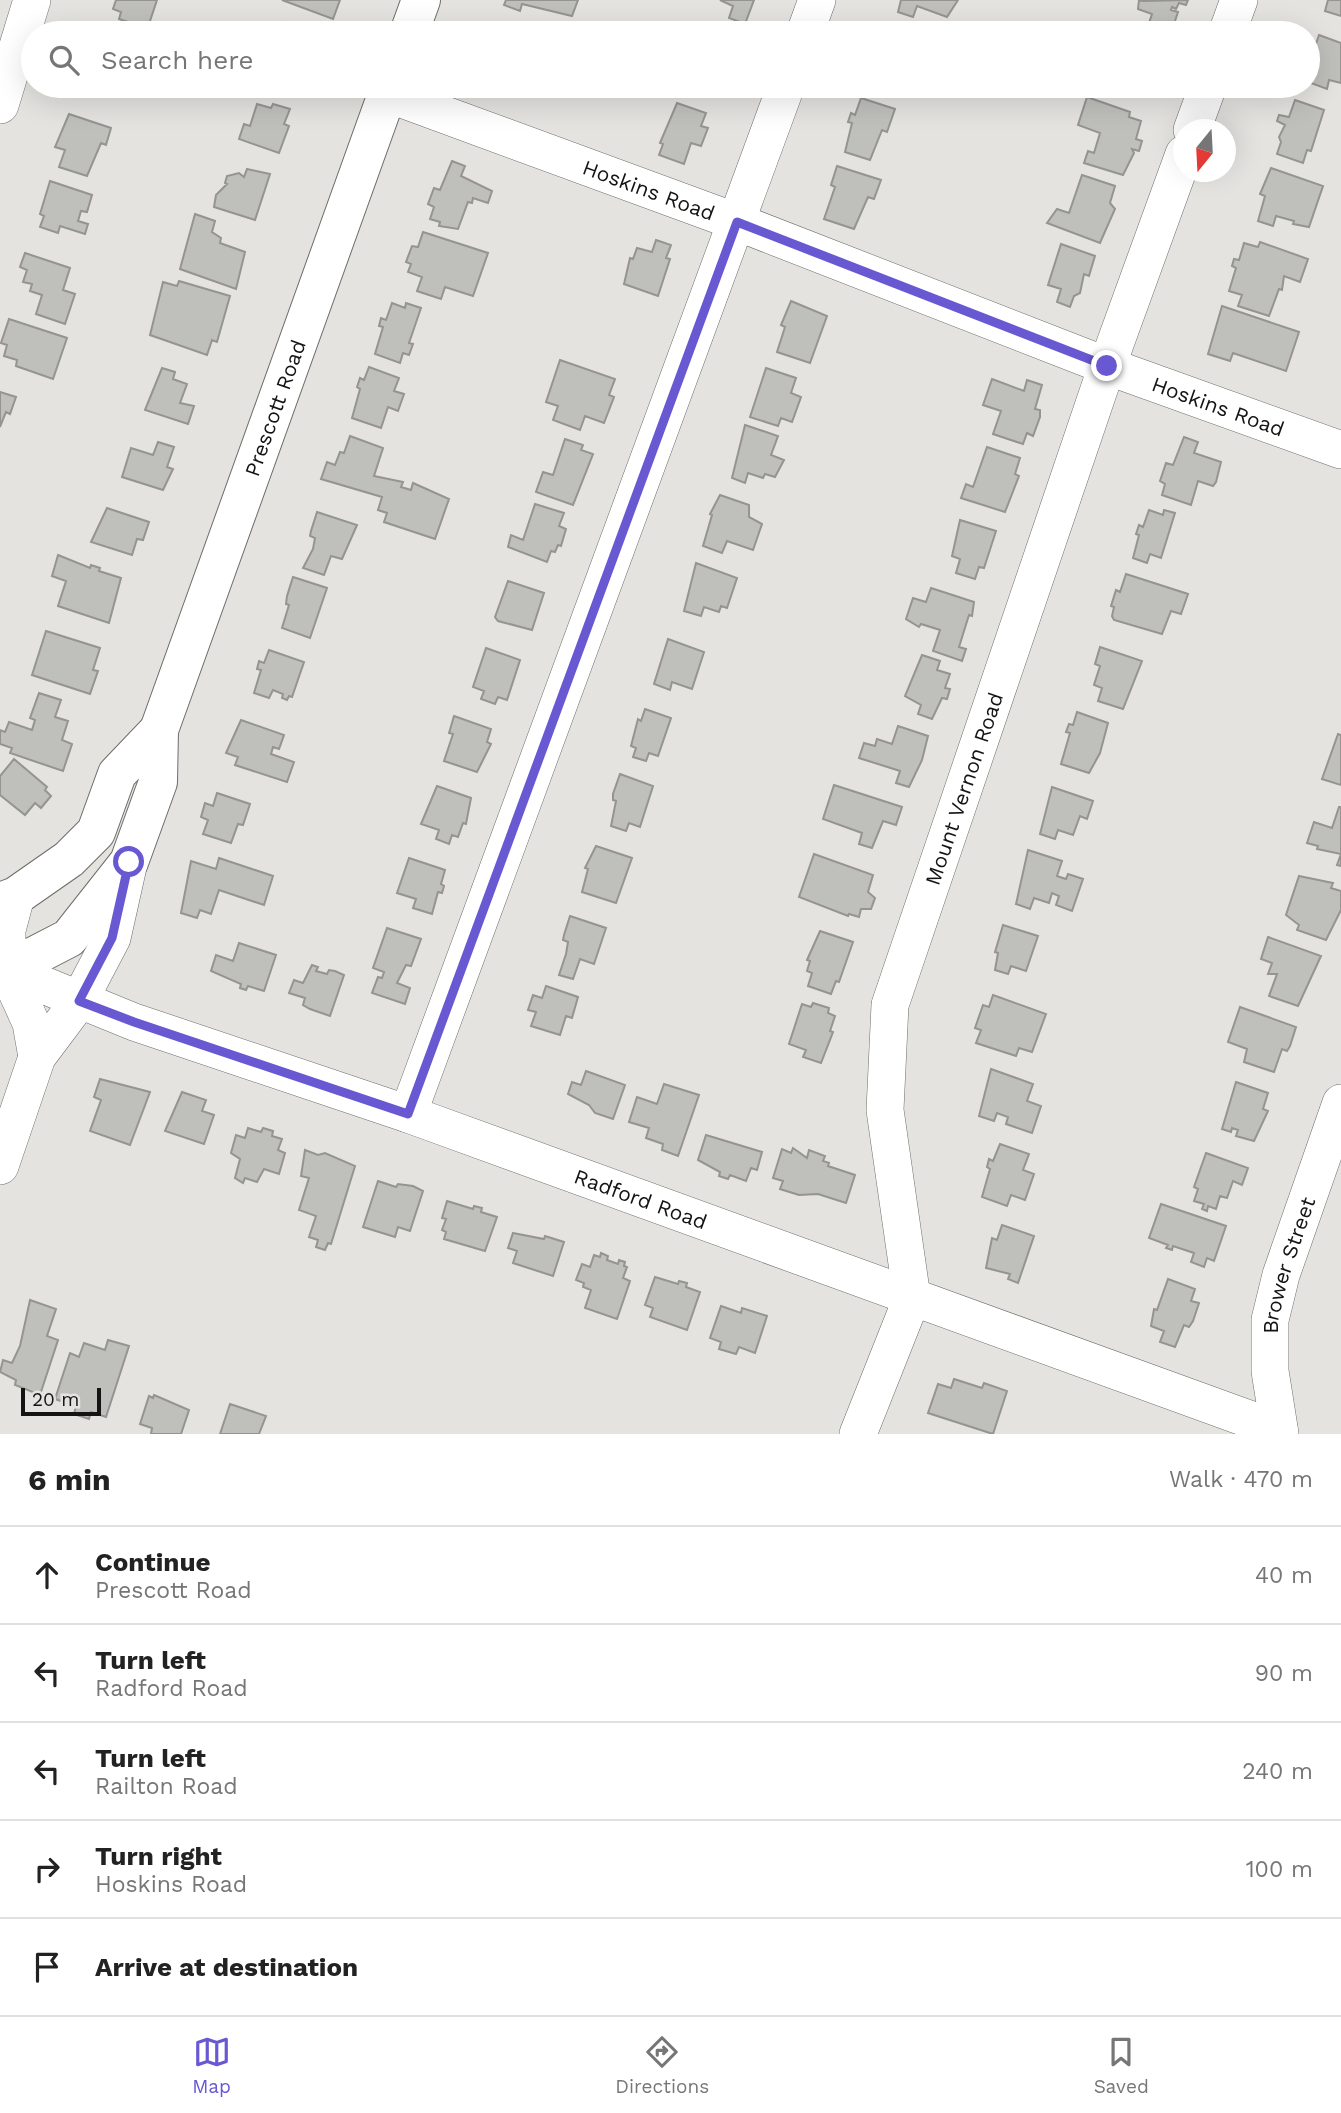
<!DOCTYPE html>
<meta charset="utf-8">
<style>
body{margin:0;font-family:"Work Sans",sans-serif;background:#f2f2f2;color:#222}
.compass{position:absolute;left:1173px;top:119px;width:63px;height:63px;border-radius:50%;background:#fff;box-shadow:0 7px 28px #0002;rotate:198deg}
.scale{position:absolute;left:21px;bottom:18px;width:80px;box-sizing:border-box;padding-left:7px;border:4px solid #141413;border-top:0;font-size:19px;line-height:24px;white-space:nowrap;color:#141413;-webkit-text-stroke:5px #e4e3e0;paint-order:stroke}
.stop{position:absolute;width:21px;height:21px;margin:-16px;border:5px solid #6858d1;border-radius:50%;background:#fff}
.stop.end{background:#6858d1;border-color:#fff;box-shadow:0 2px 7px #0008}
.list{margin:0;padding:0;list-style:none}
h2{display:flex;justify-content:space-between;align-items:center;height:91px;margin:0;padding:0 28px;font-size:30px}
h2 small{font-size:23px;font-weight:400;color:#767676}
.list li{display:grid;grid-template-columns:46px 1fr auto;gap:21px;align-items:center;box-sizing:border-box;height:98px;padding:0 28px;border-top:2px solid #e0e0e0}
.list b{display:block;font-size:26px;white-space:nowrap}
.list p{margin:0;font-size:23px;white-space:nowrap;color:#767676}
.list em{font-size:23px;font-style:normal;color:#767676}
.icon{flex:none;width:38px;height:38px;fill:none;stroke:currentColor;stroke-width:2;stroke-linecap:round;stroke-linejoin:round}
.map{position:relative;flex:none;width:1341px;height:1434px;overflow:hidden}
.search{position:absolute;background:#fff;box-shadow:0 7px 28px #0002;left:21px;right:21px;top:21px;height:77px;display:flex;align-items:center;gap:18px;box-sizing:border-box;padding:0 24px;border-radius:38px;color:#767676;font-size:26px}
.sheet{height:581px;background:#fff}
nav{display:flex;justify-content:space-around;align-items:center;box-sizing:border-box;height:98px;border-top:2px solid #e0e0e0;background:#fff;font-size:19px;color:#767676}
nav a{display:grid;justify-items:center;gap:4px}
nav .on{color:#6858d1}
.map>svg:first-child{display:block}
.building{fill:#bfbfbb;stroke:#959491;stroke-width:2}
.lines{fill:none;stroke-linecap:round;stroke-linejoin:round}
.minor-casing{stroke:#6e6d6a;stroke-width:38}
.major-casing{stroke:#6e6d6a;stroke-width:40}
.minor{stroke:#fff;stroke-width:37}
.major{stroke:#fff;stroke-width:38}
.route{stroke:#6858d1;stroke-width:9}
.labels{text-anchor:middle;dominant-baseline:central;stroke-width:5;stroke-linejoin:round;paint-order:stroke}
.street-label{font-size:21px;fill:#141413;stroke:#e4e3e0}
</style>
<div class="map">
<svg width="1341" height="1434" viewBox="0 0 1341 1434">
<rect width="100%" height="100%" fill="#e4e3e0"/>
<!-- building -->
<path class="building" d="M116 0H157L146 33 130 28 131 23 119 19 121 12 113 9Z
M282 0H340L333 19Z
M506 0H578L572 16 522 4 520 11 504 5Z
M720 0H754L745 24 729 18 733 6Z
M958 0 947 17 917 6 913 17 898 12 901 0Z
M1139 0 1143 1 1188 0 1186 5 1179 3 1176 9 1172 7 1171 10 1178 12 1174 24 1166 22 1164 29 1149 23 1152 14 1138 9Z
M1328 0H1341V16L1325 11Z
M282 22 313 33H278Z
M499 24 525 33H496Z
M886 27 904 33H884Z
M1319 35 1341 43V83L1329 80 1327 89 1308 82 1314 62 1310 61Z
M1138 86H1160L1158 92Z
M1087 97 1130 112 1129 117 1141 121 1136 139 1142 141 1139 151 1132 149 1134 153 1123 175 1084 163 1088 151 1094 153 1100 133 1078 125Z
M861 98 895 109 887 132 882 130 870 160 845 152 852 123 848 122 851 113 855 115Z
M1295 100 1324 110 1311 151 1307 150 1303 163 1277 154 1281 142 1279 137 1285 125 1277 121 1279 115 1289 117Z
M677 103 706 113 701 126 708 128 701 146 691 143 684 164 659 155 663 144 660 143Z
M257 104 271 108 273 104 290 109 284 124 289 126 279 153 239 139 244 124 250 126Z
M69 114 111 128 106 145 101 143 87 176 59 167 65 150 55 147Z
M452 161 465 166 461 176 492 191 488 203 473 198 472 203 468 202 458 229 439 226 440 222 430 219 434 207 428 204 434 188 440 190Z
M837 166 881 180 874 199 868 197 854 229 824 219 835 187 831 185Z
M1271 168 1323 186 1309 227 1293 224 1294 221 1276 216 1273 226 1258 221 1265 196 1260 194Z
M247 169 270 174 255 220 214 207 216 195 227 184 225 183 227 176 239 173 244 177Z
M1082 175 1115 186 1110 203 1115 209 1100 243 1047 223 1057 209 1069 213Z
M50 181 92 195 87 212 81 211 78 221 88 224 85 234 60 226 58 233 40 227 44 216 40 214Z
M195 214 215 221 212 232 221 238 220 243 245 252 236 289 180 269Z
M423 232 488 253 473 296 445 287 441 299 417 291 422 277 408 272 411 264 406 262 412 246 418 247Z
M656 240 671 245 666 258 670 259 658 296 624 284 630 258 633 259 637 248 652 252Z
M1260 242 1308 259 1300 282 1284 276 1282 290 1279 289 1269 316 1238 306 1242 295 1229 291 1236 268 1232 266 1234 259 1239 260 1244 243 1258 247Z
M1061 244 1095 256 1089 276 1084 274 1080 293 1074 296 1070 307 1057 302 1061 289 1048 285Z
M25 253 70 268 63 290 75 294 65 324 36 314 42 295 30 291 32 284 23 282 27 270 20 267Z
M179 281 230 296 217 342 212 340 207 355 150 335 163 282 177 286Z
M791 301 827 316 810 363 777 352 785 327 781 325Z
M392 303 405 308 406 303 421 308 409 343 413 344 409 355 403 353 400 363 375 354 383 327 379 326 381 318 386 320Z
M1222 306 1299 332 1286 371 1233 353 1230 361 1208 354Z
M9 319 67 338 53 379 16 366 17 360 4 356 7 345 1 343Z
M560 360 615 379 609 395 614 397 604 423 585 416 580 430 553 420 558 406 546 402Z
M369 367 399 378 394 391 404 394 398 411 388 407 381 428 352 418 360 389 357 387 360 378 364 380Z
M162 368 175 372 173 379 187 384 180 403 194 406 188 424 145 410Z
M766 368 796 378 791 393 801 397 792 422 781 418 778 426 750 417Z
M992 379 1024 391 1027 380 1042 385 1035 409 1040 410V417L1033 436 1027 433 1023 444 993 434 1001 411 983 405Z
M0 392 16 397 10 414 6 412 0 427Z
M745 425 778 436 771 455 784 460 775 477 765 474 763 478 748 473 745 483 732 478Z
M350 436 383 448 374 476 403 482 401 487 411 490 413 483 449 499 435 539 384 522 387 513 378 510 382 497 321 479 327 462 335 465 340 452 344 453Z
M1184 437 1198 442 1194 453 1221 462 1216 482 1213 486 1198 481 1191 505 1162 495 1165 484 1160 481 1166 463 1173 465Z
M565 439 583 445 581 450 593 454 573 505 536 492 543 472 553 475Z
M158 442 174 447 167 467 173 469 163 490 122 477 131 448 153 455Z
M987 447 1020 458 1015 474 1019 476 1005 512 961 498 966 484 973 487Z
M720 495 749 505V517L762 524 753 550 727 541 722 553 703 546 712 515 710 514Z
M535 504 564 513 559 526 566 529 561 546 558 545 555 552 551 551 547 562 508 547 511 535 523 540Z
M107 508 149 522 143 540 137 539 132 555 91 542Z
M1149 510 1163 515 1164 510 1175 513 1161 558 1150 554 1147 563 1133 558 1139 535 1136 534 1139 525 1143 527Z
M317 512 357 525 342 559 331 556 324 575 303 568 313 549 315 538 310 536 311 531Z
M960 520 996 531 984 568 979 567 975 579 956 573 960 559 952 556Z
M58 555 90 568 91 565 100 568 99 571 121 578 109 623 58 606 66 581 52 576Z
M696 563 737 578 727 608 721 606 719 612 704 607 701 616 684 611Z
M1126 574 1188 594 1181 614 1171 611 1162 634 1114 620 1112 616 1114 607 1111 606 1116 590 1120 592Z
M293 577 327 588 310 638 282 628 289 605 286 604 287 596Z
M508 581 544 593 532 630 498 621 495 617Z
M931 588 974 602 972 616 969 615 959 647 966 649 962 661 933 651 940 630 921 624 919 627 906 619 913 598 926 602Z
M46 631 100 648 93 670 98 671 90 694 32 675Z
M668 639 704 652 692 689 672 682 670 690 654 684Z
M1100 647 1142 661 1123 709 1098 701 1102 688 1094 685 1100 666 1095 664Z
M486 648 520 660 507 700 498 697 495 704 481 699 484 691 473 687Z
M269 650 304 662 292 697 289 696 287 700 282 698 283 694 273 690 269 698 254 693 261 670 257 669 259 661 264 663Z
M922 655 940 661 937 670 950 674 945 688 950 689 947 699 942 698 932 719 918 714 921 705 905 696Z
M39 693 61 700 55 717 68 721 62 740 72 744 63 771 10 753 12 748 0 744V730L5 732 9 722 32 730 35 720 30 718Z
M645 709 671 718 658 756 649 753 646 761 633 757 636 748 631 746 638 719 641 721Z
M1077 712 1108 723 1100 753 1089 773 1061 764 1070 733 1066 732 1069 724 1073 725Z
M454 716 491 729 487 742 491 744 477 772 444 761 453 734 449 733Z
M241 720 284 735 279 749 273 747 271 754 294 762 287 782 235 765 238 757 226 753Z
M898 726 928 736 922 760 909 787 896 783 900 771 859 758 864 743 875 746 877 739 892 744Z
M1338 734 1341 735V785L1322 779Z
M14 759 47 787 45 790 51 796 41 808 35 803 25 815 0 795V776Z
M620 774 653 786 640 827 629 823 626 831 611 826 616 801 613 800V794Z
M834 785 902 807 896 825 883 821 872 848 859 844 862 833 823 819Z
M437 786 471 798 466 824 463 823 458 837 452 835 449 844 436 839 439 830 421 824Z
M1052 787 1093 801 1087 819 1080 816 1073 835 1058 830 1055 839 1040 834Z
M217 793 250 804 243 825 238 824 231 843 203 834 208 820 201 817 205 803 213 806Z
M1339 807H1341V866L1337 865 1341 854 1317 849 1318 846 1307 843 1314 822 1332 828Z
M596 846 632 858 616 903 582 892 588 869 585 868Z
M1028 850 1062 861 1057 876 1066 879 1068 874 1083 879 1072 911 1056 905 1059 896 1052 893 1049 903 1034 898 1030 909 1016 904Z
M814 854 873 875 868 892 875 898 871 909H861L859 917 849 914 848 916 799 897Z
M219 858 273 876 264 905 219 890 211 914 200 910 197 918 181 913 191 861 216 869Z
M409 858 445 870 441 884 444 886 442 893 438 892 432 914 413 908 416 899 397 893Z
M1299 876 1333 883 1331 888 1341 891V910L1326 940 1297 930 1299 925 1286 915Z
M570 916 606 928 594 964 580 959 573 979 559 975 566 954 568 942 563 940 564 935Z
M1003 925 1038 936 1026 971 1011 966 1008 974 995 970 998 953 995 952Z
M387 928 421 939 411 966 406 965 397 983 410 988 405 1004 372 993 378 977 382 978 384 972 373 968Z
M820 931 853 942 839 982 836 981 831 994 808 986 812 973 807 971 810 961 807 960Z
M1268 937 1321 956 1298 1006 1269 996 1277 974H1268L1272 963 1261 959Z
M239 943 276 955 264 991 248 986 246 990 240 988 241 984 211 971 216 955 233 961Z
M312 965 318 967 316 971 327 974 329 970 335 971 344 975 330 1016 310 1009 303 1005 305 998 289 993 294 980 303 983Z
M546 986 578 997 572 1018 566 1016 560 1035 531 1026 536 1012 528 1010 533 995 542 998Z
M993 995 1046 1014 1032 1052 1019 1048 1016 1056 976 1043 981 1030 975 1028 983 1005 989 1007Z
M813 1003 829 1008 828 1013 835 1016 830 1031 833 1032 821 1063 803 1057 806 1050 789 1044 802 1004 811 1007Z
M1240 1007 1296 1027 1290 1046 1287 1051 1282 1049 1274 1072 1244 1062 1247 1049 1228 1042Z
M991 1069 1033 1084 1027 1101 1041 1106 1032 1133 1006 1124 1008 1117 997 1113 994 1121 979 1116Z
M586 1071 625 1085 613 1119 595 1113 589 1105 568 1094 572 1082 581 1085Z
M100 1079 150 1092 130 1145 90 1131 101 1100 94 1097Z
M1236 1082 1268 1093 1263 1109 1268 1111 1254 1141 1236 1136 1238 1130 1232 1128 1231 1132 1222 1129Z
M664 1084 699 1095 678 1156 662 1150 663 1144 646 1138 649 1128 629 1122 637 1097 657 1104Z
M182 1092 206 1100 202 1111 214 1115 204 1144 165 1131Z
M248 1128 261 1132 263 1128 273 1131 272 1136 282 1139 278 1150 285 1153 279 1174 264 1169 257 1182 245 1178 243 1183 235 1178 240 1159 231 1153 236 1135 245 1138Z
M706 1135 762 1152 757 1170 751 1168 746 1181 730 1175 728 1179 719 1176 720 1172 698 1160Z
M1000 1144 1029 1154 1023 1170 1034 1174 1025 1200 1011 1195 1007 1206 982 1197 990 1169 987 1167 989 1159 993 1161Z
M793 1148 807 1158 809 1150 825 1156 823 1161 829 1163 828 1166 855 1175 846 1203 818 1194 799 1195 780 1189 783 1181 773 1178 782 1149 791 1153Z
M305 1150 318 1155 325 1153 355 1166 331 1244 328 1243 325 1250 316 1247 318 1240 309 1237 316 1216 299 1210 309 1178 301 1176Z
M1206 1153 1248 1168 1242 1185 1233 1181 1227 1198 1220 1196 1216 1209 1208 1206 1207 1211 1202 1209 1204 1204 1194 1201 1198 1189 1194 1187Z
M378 1181 396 1187 398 1184 413 1186 423 1191 410 1231 398 1227 395 1237 363 1227Z
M447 1201 473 1209 474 1206 482 1208 481 1212 497 1217 485 1251 444 1239 446 1232 442 1230 446 1219 442 1218Z
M1161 1204 1226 1226 1214 1261 1207 1258 1204 1267 1191 1262 1194 1253 1173 1246 1172 1250 1166 1248 1168 1245 1149 1238Z
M1002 1225 1034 1236 1018 1283 1008 1279 1010 1274 986 1268 992 1238 997 1240Z
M513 1233 544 1239 545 1236 564 1242 553 1276 513 1263 517 1251 508 1248Z
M601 1253 608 1256 607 1260 618 1264 619 1260 625 1262 624 1266 627 1267 623 1278 630 1281 617 1319 585 1308 591 1290 583 1287 584 1283 576 1280 582 1264 590 1267 594 1255 600 1257Z
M655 1277 678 1284 679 1281 687 1283 686 1287 700 1292 687 1330 650 1317 653 1308 645 1305Z
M1168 1279 1195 1289 1191 1301 1199 1303 1193 1321 1189 1327 1184 1325 1175 1347 1160 1342 1164 1331 1151 1326 1154 1309 1157 1310Z
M30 1300 56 1309 47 1336 58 1340 40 1395 15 1385 16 1380 0 1372 3 1360 12 1363 20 1346Z
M721 1306 741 1313 742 1308 767 1316 755 1353 739 1347 736 1354 719 1349 721 1342 710 1338Z
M108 1340 129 1346 106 1417 91 1412 89 1419 74 1414 76 1406 55 1399 70 1353 79 1357 84 1343 105 1350Z
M954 1379 982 1388 984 1383 1007 1391 993 1434 928 1413 938 1384 951 1388Z
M154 1395 189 1410 181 1434H151L152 1428 140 1424 149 1396 153 1398Z
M230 1404 266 1416 259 1434H220Z"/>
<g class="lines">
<!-- minor casing -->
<g class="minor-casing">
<g id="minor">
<path d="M805 33 817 0"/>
<path d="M1227 33 1239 0"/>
<path id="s1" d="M388 94 737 222 1107 366 1341 450"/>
<path d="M0 105 32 0"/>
<path d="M1192 130 1208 86"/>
<path d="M16 896 7 930V970L31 1023 37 1057"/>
<path id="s2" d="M7 970 134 1022 408 1114 1279 1430"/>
<path d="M408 1114 786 86"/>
<path d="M0 1166 37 1057 79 1001 112 938 129 862"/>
<path id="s3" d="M858 1434 912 1298 885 1110 890 1005 1107 366 1184 154"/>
<path id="s4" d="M1280 1434 1270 1371V1320L1281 1275 1341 1103"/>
</g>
</g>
<!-- major casing -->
<g class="major-casing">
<g id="major">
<path d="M409 33 421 0"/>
<path d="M0 902 16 896 69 859 96 832 117 774 159 730"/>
<path id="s5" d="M0 970H7L69 938 129 862 158 782 159 730 390 86"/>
</g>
</g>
<!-- minor -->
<use href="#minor" class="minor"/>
<!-- major -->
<use href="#major" class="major"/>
</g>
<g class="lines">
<!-- route -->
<path class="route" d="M129 862 112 938 79 1001 134 1022 408 1114 737 222 1107 366"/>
</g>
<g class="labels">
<!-- street labels -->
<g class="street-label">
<text stroke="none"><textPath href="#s1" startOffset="278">Hoskins Road</textPath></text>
<text stroke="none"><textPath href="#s1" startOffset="887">Hoskins Road</textPath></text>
<text stroke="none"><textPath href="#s5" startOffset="653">Prescott Road</textPath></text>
<text stroke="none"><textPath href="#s3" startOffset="670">Mount Vernon Road</textPath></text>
<text stroke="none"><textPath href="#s2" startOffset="674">Radford Road</textPath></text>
<text stroke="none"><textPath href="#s4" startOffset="172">Brower Street</textPath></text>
</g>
</g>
</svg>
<svg class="compass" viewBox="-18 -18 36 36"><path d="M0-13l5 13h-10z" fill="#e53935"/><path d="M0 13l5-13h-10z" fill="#767676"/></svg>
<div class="scale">20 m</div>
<div class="stop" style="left:129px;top:862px"></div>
<div class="stop end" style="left:1107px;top:366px"></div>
<div class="search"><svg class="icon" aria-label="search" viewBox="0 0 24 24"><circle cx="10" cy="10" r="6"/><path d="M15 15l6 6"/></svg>Search here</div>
</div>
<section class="sheet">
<h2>6 min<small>Walk · 470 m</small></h2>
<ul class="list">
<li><svg class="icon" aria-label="ahead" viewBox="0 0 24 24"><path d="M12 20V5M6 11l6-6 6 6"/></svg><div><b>Continue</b><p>Prescott Road</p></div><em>40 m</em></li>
<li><svg class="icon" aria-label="left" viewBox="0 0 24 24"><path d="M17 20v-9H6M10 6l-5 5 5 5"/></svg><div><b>Turn left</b><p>Radford Road</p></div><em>90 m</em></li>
<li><svg class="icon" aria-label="left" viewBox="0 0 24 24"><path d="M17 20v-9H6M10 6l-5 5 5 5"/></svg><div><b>Turn left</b><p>Railton Road</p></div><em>240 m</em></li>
<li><svg class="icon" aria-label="right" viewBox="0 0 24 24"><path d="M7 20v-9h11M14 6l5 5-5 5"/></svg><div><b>Turn right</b><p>Hoskins Road</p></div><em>100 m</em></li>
<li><svg class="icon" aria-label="arrive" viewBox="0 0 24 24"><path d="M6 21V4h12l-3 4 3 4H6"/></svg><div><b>Arrive at destination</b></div></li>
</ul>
</section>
<nav>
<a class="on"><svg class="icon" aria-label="map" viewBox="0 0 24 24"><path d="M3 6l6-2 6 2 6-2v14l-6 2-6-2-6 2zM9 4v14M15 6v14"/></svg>Map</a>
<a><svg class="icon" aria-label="directions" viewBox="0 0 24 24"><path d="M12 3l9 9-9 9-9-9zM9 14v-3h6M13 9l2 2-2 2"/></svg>Directions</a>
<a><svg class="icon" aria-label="saved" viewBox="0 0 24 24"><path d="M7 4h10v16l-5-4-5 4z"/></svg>Saved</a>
</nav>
